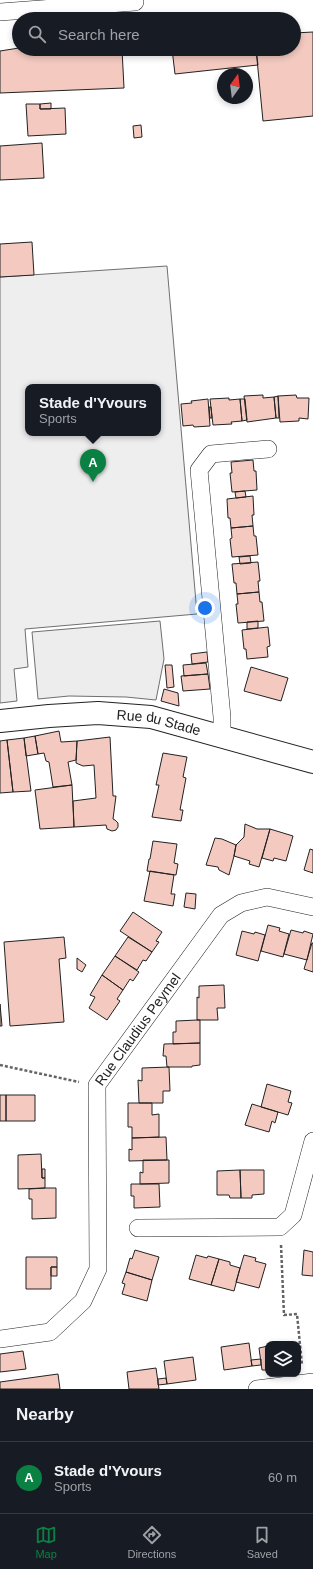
<!DOCTYPE html>
<style>
body{margin:0;font-family:Arial,sans-serif;background:#242831;color:#f1f3f6}
.controls{position:absolute;right:12px;bottom:12px;display:grid;overflow:hidden;border-radius:8px;box-shadow:0 2px 6px #0003}
.controls button{width:36px;height:36px;display:grid;place-items:center;padding:0;border:0;border-bottom:1px solid #363941;background:#171b24;color:#f1f3f6;font:20px sans-serif}
.compass{position:absolute;left:217px;top:68px;width:36px;height:36px;border-radius:50%;background:#171b24;box-shadow:0 2px 6px #0003;rotate:14deg}
.you{position:absolute;left:205px;top:608px;width:14px;height:14px;margin:-10px;border:3px solid #fff;border-radius:50%;background:#1a73e8;box-shadow:0 0 0 6px #1a73e833}
.badge{display:grid;place-items:center;width:26px;height:26px;border-radius:50%;background:#0b8043;color:#fff;font-size:13px;font-weight:700}
.pin{position:absolute;translate:-50% -33px;filter:drop-shadow(0 1px 2px #0008)}
.pin::after{content:'';position:absolute;top:21px;width:14px;height:12px;background:inherit;clip-path:polygon(0 0,100% 0,50% 100%)}
.popup{position:absolute;left:25px;top:384px;width:136px;height:52px;box-sizing:border-box;display:grid;place-content:center;border-radius:8px;background:#171b24;filter:drop-shadow(0 1px 3px #0005);font-size:13px;white-space:nowrap;color:#9ea1a6}
.popup b{font-size:15px;color:#f1f3f6}
.popup::after{content:'';position:absolute;left:50%;top:100%;margin-left:-8px;border:8px solid transparent;border-top-color:#171b24}
.list{margin:0;padding:0;list-style:none}
h2{display:flex;justify-content:space-between;align-items:center;height:52px;margin:0;padding:0 16px;font-size:17px}
h2 small{font-size:13px;font-weight:400;color:#9ea1a6}
.list li{display:grid;grid-template-columns:26px 1fr auto;gap:12px;align-items:center;box-sizing:border-box;height:72px;padding:0 16px;border-top:1px solid #363941}
.list b{display:block;font-size:15px;white-space:nowrap}
.list p{margin:0;font-size:13px;white-space:nowrap;color:#9ea1a6}
.list em{font-size:13px;font-style:normal;color:#9ea1a6}
.icon{flex:none;width:22px;height:22px;fill:none;stroke:currentColor;stroke-width:2;stroke-linecap:round;stroke-linejoin:round}
.map{position:relative;flex:none;width:313px;height:1389px;overflow:hidden}
.search{position:absolute;background:#171b24;box-shadow:0 2px 6px #0003;left:12px;right:12px;top:12px;height:44px;display:flex;align-items:center;gap:10px;box-sizing:border-box;padding:0 14px;border-radius:22px;color:#9ea1a6;font-size:15px}
.sheet{height:124px;background:#171b24}
nav{display:flex;justify-content:space-around;align-items:center;box-sizing:border-box;height:56px;border-top:1px solid #363941;background:#171b24;font-size:11px;color:#9ea1a6}
nav a{display:grid;justify-items:center;gap:2px}
nav .on{color:#0b8043}
.map>svg:first-child{display:block}
.green{fill:#eee;stroke:#6f6f6f;fill-rule:evenodd}
.parking{fill:#ededed;stroke:#6f6f6f}
.building{fill:#f3c9c0;stroke:#222}
.lines{fill:none;stroke-linecap:round;stroke-linejoin:round}
.minor-casing{stroke:#222;stroke-width:18}
.tertiary-casing{stroke:#222;stroke-width:24}
.path{stroke:#646464;stroke-width:2.5;stroke-dasharray:3 2;stroke-linecap:butt}
.minor{stroke:#fff;stroke-width:17}
.tertiary{stroke:#fff;stroke-width:22}
.labels{text-anchor:middle;dominant-baseline:central;stroke-width:3;stroke-linejoin:round;paint-order:stroke}
.street-label{font-size:14px;fill:#222;stroke:#fff}
</style>
<div class="map">
<svg width="313" height="1389" viewBox="0 0 313 1389">
<rect width="100%" height="100%" fill="#fff"/>
<!-- green -->
<path class="green" d="M167 266 197 614 25 629 28 667 14 669 17 701 0 703V277ZM28 387H158V433H28Z"/>
<!-- parking -->
<path class="parking" d="M160 621 164 659 156 700 126 697 69 696 38 699 32 632Z"/>
<!-- building -->
<path class="building" d="M313 32V116L263 121 256 49H294V33Z
M19 48 122 49 124 88 0 93V51Z
M172 49H256L258 65 175 74Z
M51 103V109H40V104Z
M26 104H40V109L65 108 66 134 28 136Z
M141 125 142 137 134 138 133 126Z
M42 143 44 178 0 180V146Z
M32 242 34 275 0 277V244Z
M263 395V398L274 397 276 418 247 422 244 396Z
M296 395 297 398H309L308 419 299 418V421L280 422 278 396Z
M278 396 279 418H276L274 397Z
M229 398V400L240 399 242 421 231 422 232 424 213 425 210 399Z
M208 399 210 426 194 427 193 425 183 426 181 404 192 403 191 401Z
M240 399H245L247 420 242 421Z
M209 407H211L212 418H210Z
M253 460 254 471H256L257 490 232 492 230 473H232L231 462Z
M245 491 246 497 236 498 235 492Z
M253 496 254 515H252L253 526 231 528 230 518H228L227 499Z
M253 526 254 536H256L258 555 232 557 230 539 232 538 231 528Z
M250 556 251 563 240 564 239 557Z
M258 562 260 581H258L259 592 237 594 236 583H234L232 564Z
M259 592 260 602H262L264 621 238 623 236 604H238L237 594Z
M258 621V628L247 629V622Z
M268 627 270 646 267 647 268 657 247 659 246 649H244L242 630Z
M207 652 208 662 192 664 191 654Z
M206 663 208 674 184 676 183 665Z
M165 665H172L174 687 167 688Z
M251 667 288 678 281 701 244 691Z
M208 674 210 689 183 691 181 676Z
M164 689 178 693 179 706 161 701Z
M59 731 61 742 77 741 76 760 68 762 72 785 53 787 49 762 46 761 44 753 38 754 35 736Z
M35 736 38 754 26 756 24 738Z
M110 737 113 796H116L113 819 115 820 118 823V827L116 830 112 831 107 829 106 825 74 827 73 801 96 798 94 765 83 766 76 763 77 741Z
M24 738 31 791 13 792 7 740Z
M7 740 13 792 0 793V741Z
M163 753 187 757 183 777 186 778 180 810H183L181 821 152 817 159 785H156Z
M72 785 74 827 40 829 35 790Z
M245 824 257 829H270L259 867 249 864 250 861 234 856 236 845 244 837Z
M270 829 293 836 286 861 274 858 273 861 262 858Z
M215 838 222 839 236 845 234 856 229 875 219 870 218 867 206 865Z
M153 841 177 844 174 863 178 864 176 875 147 871 149 859H150Z
M310 849 313 850V873L304 870Z
M150 871 174 875 171 894H175L173 906 144 901Z
M186 893 196 894 195 909 184 907Z
M133 912 162 932 156 941 159 942 152 952 120 931Z
M268 925 280 928 279 931 289 934 283 957 261 951Z
M291 930 303 933 304 931 313 934 307 960 284 954Z
M242 931 254 934 255 932 265 935 258 961 236 955Z
M64 937 66 958 59 959 64 1022 10 1026 4 942Z
M128 937 152 952 146 961 143 960 137 970 115 956Z
M312 943H313V972L304 969Z
M115 956 139 972 133 981 130 979 123 990 102 975Z
M77 958 86 965 82 972 77 969Z
M102 975 123 990 117 999 120 1001 107 1020 89 1008 95 997 90 995Z
M224 985 225 1008H217L218 1020H197V997L199 998V986Z
M0 1004 2 1026H0Z
M197 1020H200V1043L173 1044V1032H176V1021Z
M200 1043V1065L192 1066V1067H167L166 1056H163L164 1044Z
M169 1067 170 1091H163V1103H139L138 1080 142 1081V1068Z
M267 1084 291 1091 288 1102 292 1103 288 1115 261 1107Z
M0 1095H6V1121H0Z
M6 1095H35V1121H6Z
M128 1103H152V1115L159 1114V1137L132 1138V1127H128Z
M252 1104 278 1112 275 1123 272 1121 269 1132 245 1125Z
M166 1137 167 1160 129 1161V1149L132 1150V1138Z
M41 1154 42 1178H45V1188L18 1189V1155Z
M143 1160H169V1183L140 1184V1172L143 1173Z
M42 1169H45V1178H42Z
M240 1170 241 1198H230L229 1195H217V1171Z
M240 1170H264V1194L252 1195V1198H241Z
M131 1184H159L160 1207 134 1208V1196H131Z
M45 1188H56V1218L32 1219V1199H29V1189Z
M135 1250 159 1257 152 1280 126 1272 130 1258 132 1259Z
M304 1250 313 1252V1276L302 1275Z
M196 1255 207 1258 208 1256 219 1259 211 1285 189 1279Z
M244 1255 256 1258 255 1261 266 1264 259 1288 236 1282Z
M26 1257H57V1267H51V1289H26Z
M219 1259 230 1262V1265L240 1268 234 1291 211 1285Z
M51 1267H57V1276H51Z
M126 1272 152 1280 147 1301 122 1294 125 1284 122 1283Z
M249 1343 252 1366 224 1370 221 1347Z
M268 1346V1370H262L259 1348Z
M23 1351 26 1369 0 1372V1354Z
M193 1357 196 1380 167 1384 164 1361Z
M261 1359V1365L252 1366 251 1360Z
M156 1368 159 1389H129L127 1372Z
M58 1374 60 1389H0V1382Z
M166 1378 167 1384 158 1385V1379Z"/>
<g class="lines">
<!-- minor casing -->
<g class="minor-casing">
<g id="minor">
<path d="M0 12 135 2"/>
<path d="M222 736V717L199 470 211 454 268 449"/>
<path d="M138 1228 280 1227 293 1215 313 1141"/>
<path id="s1" d="M0 1339 50 1332 83 1301 98 1269 97 1085 221 915 241 903 267 897 313 907"/>
<path d="M257 1389 313 1382"/>
</g>
</g>
<!-- tertiary casing -->
<g class="tertiary-casing">
<g id="tertiary">
<path id="s2" d="M0 721 49 716 98 713 151 717 313 762"/>
</g>
</g>
<!-- path -->
<path class="path" d="M0 1065 79 1082
M281 1245 284 1315 297 1314 302 1365"/>
<!-- minor -->
<use href="#minor" class="minor"/>
<!-- tertiary -->
<use href="#tertiary" class="tertiary"/>
</g>
<g class="labels">
<!-- street labels -->
<g class="street-label">
<text stroke="none"><textPath href="#s2" startOffset="160">Rue du Stade</textPath></text>
<text stroke="none"><textPath href="#s1" startOffset="384">Rue Claudius Peymel</textPath></text>
</g>
</g>
</svg>
<div class="controls">
<button><svg class="icon" aria-label="layers" viewBox="0 0 24 24"><path d="M12 4l9 5-9 5-9-5zM3 14l9 5 9-5"/></svg></button>
</div>
<svg class="compass" viewBox="-18 -18 36 36"><path d="M0-13l5 13h-10z" fill="#e53935"/><path d="M0 13l5-13h-10z" fill="#9ea1a6"/></svg>
<div class="you"></div>
<div class="pin badge" style="left:93px;top:482px">A</div>
<div class="popup"><b>Stade d'Yvours</b>Sports</div>
<div class="search"><svg class="icon" aria-label="search" viewBox="0 0 24 24"><circle cx="10" cy="10" r="6"/><path d="M15 15l6 6"/></svg>Search here</div>
</div>
<section class="sheet">
<h2>Nearby<small></small></h2>
<ul class="list">
<li><span class="badge">A</span><div><b>Stade d'Yvours</b><p>Sports</p></div><em>60 m</em></li>
</ul>
</section>
<nav>
<a class="on"><svg class="icon" aria-label="map" viewBox="0 0 24 24"><path d="M3 6l6-2 6 2 6-2v14l-6 2-6-2-6 2zM9 4v14M15 6v14"/></svg>Map</a>
<a><svg class="icon" aria-label="directions" viewBox="0 0 24 24"><path d="M12 3l9 9-9 9-9-9zM9 14v-3h6M13 9l2 2-2 2"/></svg>Directions</a>
<a><svg class="icon" aria-label="saved" viewBox="0 0 24 24"><path d="M7 4h10v16l-5-4-5 4z"/></svg>Saved</a>
</nav>
